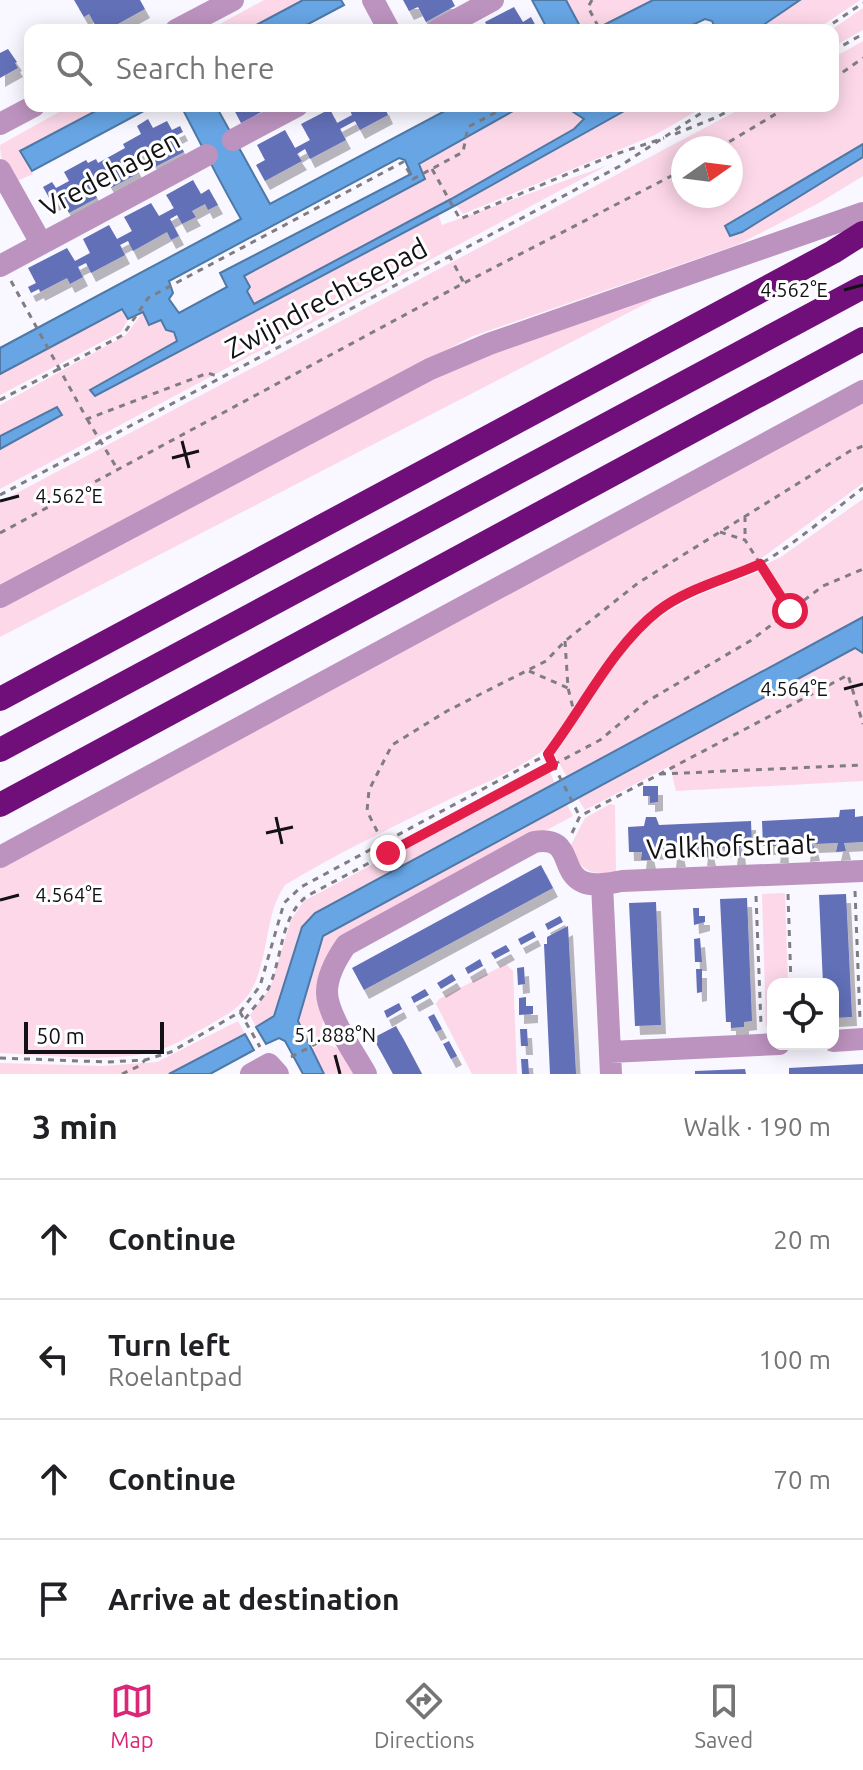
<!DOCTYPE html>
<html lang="en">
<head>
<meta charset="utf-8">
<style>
	body { margin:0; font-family:Ubuntu,sans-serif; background:#f2f2f2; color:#202124 }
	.controls { position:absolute; right:24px; bottom:24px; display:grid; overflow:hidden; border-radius:16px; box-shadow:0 4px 20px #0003 }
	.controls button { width:72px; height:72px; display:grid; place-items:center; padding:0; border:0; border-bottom:2px solid #e0e0e0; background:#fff; color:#202124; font:40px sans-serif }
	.compass { position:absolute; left:671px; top:136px; width:72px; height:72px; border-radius:50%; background:#fff; box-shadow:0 4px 20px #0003; rotate:76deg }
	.scale { position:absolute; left:24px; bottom:20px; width:140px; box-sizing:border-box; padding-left:8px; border:4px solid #121115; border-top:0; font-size:22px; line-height:28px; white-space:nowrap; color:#121115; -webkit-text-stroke:6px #fff; paint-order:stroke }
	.stop { position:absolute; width:24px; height:24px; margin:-18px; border:6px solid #e11d48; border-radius:50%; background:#fff }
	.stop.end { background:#e11d48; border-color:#fff; box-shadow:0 2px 8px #0008 }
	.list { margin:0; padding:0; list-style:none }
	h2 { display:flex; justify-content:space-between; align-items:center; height:104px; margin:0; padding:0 32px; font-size:34px }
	h2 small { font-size:26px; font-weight:400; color:#757577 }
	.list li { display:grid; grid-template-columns:52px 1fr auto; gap:24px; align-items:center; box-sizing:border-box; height:120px; padding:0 32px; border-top:2px solid #e0e0e0 }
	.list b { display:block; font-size:30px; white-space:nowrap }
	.list p { margin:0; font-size:26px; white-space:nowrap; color:#757577 }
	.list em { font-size:26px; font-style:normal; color:#757577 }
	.icon { flex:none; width:44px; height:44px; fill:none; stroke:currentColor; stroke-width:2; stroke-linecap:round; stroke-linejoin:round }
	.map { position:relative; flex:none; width:863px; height:1074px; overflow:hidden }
	.search { position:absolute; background:#fff; box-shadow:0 4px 20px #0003; left:24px; right:24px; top:24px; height:88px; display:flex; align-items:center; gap:20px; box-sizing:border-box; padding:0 28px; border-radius:16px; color:#757577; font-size:30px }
	.sheet { height:584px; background:#fff }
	nav { display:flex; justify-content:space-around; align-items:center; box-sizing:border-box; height:112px; border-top:2px solid #e0e0e0; background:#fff; font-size:22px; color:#757577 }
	nav a { display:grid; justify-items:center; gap:4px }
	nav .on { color:#db2777 }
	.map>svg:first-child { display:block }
</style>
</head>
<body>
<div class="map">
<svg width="863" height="1074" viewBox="0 0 863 1074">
	<defs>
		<filter id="shadow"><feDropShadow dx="5" dy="9" stdDeviation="0" flood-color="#0004"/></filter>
	</defs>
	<rect width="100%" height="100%" fill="#f9f7ff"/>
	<path fill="#fdd8e9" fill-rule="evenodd" d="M264,0H303L247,30H209Z
		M566,0H653L594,30H582Z
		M800,0H860L816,30H756Z
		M863,8V30L833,47V30H831Z
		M863,41V144L725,225L727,232H742L863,157V176L819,203L737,245L473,336L0,584V502L746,106H833V58ZM683,148H731V196H683Z
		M70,106H105L21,151L33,174L15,182L1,157L0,145Z
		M522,106H564L584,119L574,129L451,199L253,304L247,291L244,276L425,179L418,164Z
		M633,106H705L655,135L463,214L456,205Z
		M608,165L0,489V449L57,407L0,436V405L126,335L143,312C158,318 171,324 178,341L91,389L95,396L438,214L442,225Z
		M643,300H653L0,637V605L457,364Z
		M122,309L128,319L121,332L0,395V374Z
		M863,394V483L758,561L660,604L615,650L557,738C528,767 486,782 450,799C394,826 338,853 285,885C265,914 269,953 254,985C244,1006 228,1014 209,1025C193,1034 177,1044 160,1050C116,1064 47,1055 0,1053V866Z
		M863,499V617L567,777L554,754C580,723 595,682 623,651C663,604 706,592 761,571L762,566L781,557Z
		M855,647L863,653V781L676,791L670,766L585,810L577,797Z
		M549,770L555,783L344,897L302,927L274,1016L256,1027L250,1015L270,988L291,920L304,901Z
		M566,803L573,816L337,943L320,1038L309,1044L299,1025L298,1016L323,936Z
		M610,804L615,805L616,873C587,874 581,872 571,845L585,818Z
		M785,893L788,984H773V1026H766L762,894Z
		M506,964L513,971L517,1074H472L436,1004L439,999Z
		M238,1021L245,1034L169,1074H0V1063L103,1066L157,1062Z
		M322,1043L338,1048L360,1074H324L311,1049Z"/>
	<path fill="#67a5e5" stroke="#4e79a7" stroke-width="2" fill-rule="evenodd" d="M303,0H341L344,5L297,30H247Z
		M532,0H566L582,30H548Z
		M653,0H800L756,30H716L712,21L705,19L682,30L674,26L666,30H653L651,26L643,30H594Z
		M105,106H153L32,171L20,151Z
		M181,106H216L270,204L454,106H522L419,164L425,179L244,276L250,287L247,291L254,304L451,199L574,129L584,119L564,106H586L590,109L596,106H633L456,205L95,396L90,390L177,341L174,332L166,330L161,320L149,325L143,312L128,319L122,309L0,374V348L241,219C219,181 201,144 181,106ZM399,158L405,160L411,174L220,273L227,287L179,313L169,299L173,293L169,281Z
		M863,144V157L742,232L730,236L725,226Z
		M57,407L62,415L0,449V436Z
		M863,617V653L855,648L323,936L298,1021L324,1074H303L285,1041L279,1038L266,1044L256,1027L274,1016L302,927L315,913Z
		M245,1034L254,1050L210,1074H169Z"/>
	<path fill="#626fb8" filter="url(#shadow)" d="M74,0H140L145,9L107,30H98L89,14L84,17Z
		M403,0H452L455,6L426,22L418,7L409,11Z
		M514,7L523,22L531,17L538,30H489L485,22Z
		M8,49L17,62L15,63L18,68L0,78V53Z
		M232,106H273L241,123Z
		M348,106H384L388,115L360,130L355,121L340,129L346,140L310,159L305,149L297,154L302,161L265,181L256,165L265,160L257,145L285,130L295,148L310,140L301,124L330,109L337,123L352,115Z
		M148,119L153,128L167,121L172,130L180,126L183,132L175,136L184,152L155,167L147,152L132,160L139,173L111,188L104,175L89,183L97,198L69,213L61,198L52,203L43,187L52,182L56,188L69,181L64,172L86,160L88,163L96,159L98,163L125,148L123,144L141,134L137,126Z
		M193,180L201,194L209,189L218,205L208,210L205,204L192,211L196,217L182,224L177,215L170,219L179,236L171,240L167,232L133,251L128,241L120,245L125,255L91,273L86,263L78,267L83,277L70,284L67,278L40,292L39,289L31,293L28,287L36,283L28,268L67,248L75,261L90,253L83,239L109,225L117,239L132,231L124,217L151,203L159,216L174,208L166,195Z
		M643,786H658V802L650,803V796H643Z
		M855,809V817L863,816V842L844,843L846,851L836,852L838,843L813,844L815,852L805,853L806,844L783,845L784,854H775L776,846H763L762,821L839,817L840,810Z
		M646,817H656L659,825L751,821L752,847H740L741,856H732L733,848L709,849L711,857H702L703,849L679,850L681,858L671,859L672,850L649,851L651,860H641L642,852H629L628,827L644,826Z
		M541,865L553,888L364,990L352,968Z
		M846,894L852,1017L833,1018V984H823L819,895Z
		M747,898L752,1021L744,1022V1027L731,1028V1022H726L720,899Z
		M656,902L661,1025L635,1026L629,903Z
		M693,908H699V916H705V922L694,925Z
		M560,916L563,922L548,930L545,924Z
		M568,926L576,1074H550L544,944H547V937Z
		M533,931L536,937L521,945L518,939Z
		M700,938L702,962H695L694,939Z
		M506,945L510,951L495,959L491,953Z
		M480,959L483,966L468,974L465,968Z
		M524,967L525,984L518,985L517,968Z
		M696,969H702V992L697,993Z
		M452,974L456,980L441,989L437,983Z
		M425,989L429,995L414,1003L411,997Z
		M526,997V1006H533V1014L519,1015V998Z
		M399,1003L402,1009L387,1018L384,1011Z
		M434,1014L442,1029L436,1032L428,1017Z
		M396,1026L404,1040L422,1074H393L381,1052L373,1038Z
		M520,1029H527L528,1046H521Z
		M449,1041L457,1056L451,1059L443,1044Z
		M521,1059H528L529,1074H522Z
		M863,1064V1074H789V1068Z
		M745,1069L746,1074H695V1071Z"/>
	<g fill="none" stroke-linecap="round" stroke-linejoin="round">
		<path stroke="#7f7d83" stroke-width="3" stroke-dasharray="6 6" stroke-linecap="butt" d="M592,0L588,7L600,30
			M823,30L863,3
			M833,51L863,34
			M833,79L863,58
			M675,134L717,117L737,106
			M719,148L789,106
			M432,169L460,219L613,155L664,138
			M449,255L464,283
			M11,281L87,419L208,373L220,377
			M0,400L123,335L148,298L174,284L403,162L413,179L463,152L468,127L508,106
			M87,419L118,470
			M0,495L620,166L712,106
			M745,516V540
			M720,532L745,540L790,611
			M0,533L464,283L683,170
			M565,641L568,688L575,716
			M529,671L568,688
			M548,754L579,815
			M660,774L863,765
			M572,833L580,816L848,675L863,724
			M388,853L367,811L369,790L392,745L447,711L546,661L565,641L638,583L850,451L863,446
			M855,891L860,1020
			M788,894L791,984
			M756,896L761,1025
			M240,1012L260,1047
			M245,1019C252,1009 262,999 268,989C283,959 279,918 307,896L600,740L646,702L750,641L823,586L863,569
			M291,1057L323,1040
			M0,1058L107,1062L145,1060L171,1052L240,1012L260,986L284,903L301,887L548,754C584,706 611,655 655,614C684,588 727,583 760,564C795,544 830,513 863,488
			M122,1074L139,1066L145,1060"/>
		<path stroke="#bc93bf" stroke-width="22" d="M373,0L389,30
			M176,30L233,0
			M438,30L493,0
			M0,124L34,106
			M233,140L297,106
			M0,170L41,243
			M0,266L207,155
			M0,597L430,369L489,344L863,213
			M0,857L863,391
			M602,884L611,1074
			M833,1041L863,1039
			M610,1052L779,1044
			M251,1074L269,1064L278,1074
			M366,1074C355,1054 327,1015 327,992C327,976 337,958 346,945L534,842C574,835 559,872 583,882C595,887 610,883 622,881L863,871"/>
		<path stroke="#700f79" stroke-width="24" d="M0,699L833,252L863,233
			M0,750L863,287
			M0,805L863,339"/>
	</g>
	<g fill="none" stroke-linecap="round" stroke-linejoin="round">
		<path stroke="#e11d48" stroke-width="10" d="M388,853L553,765L548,754C583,708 613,646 658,611C686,589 727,579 760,564L790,611"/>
	</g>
	<path fill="none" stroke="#121115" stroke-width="3" d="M844,290L863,285M182,441L189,468M172,458L199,451M0,501L19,496M844,689L863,684M276,817L282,844M266,833L293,827M0,900L19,895M335,1055L340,1074"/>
	<g text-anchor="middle" stroke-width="6" stroke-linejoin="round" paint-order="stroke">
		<g font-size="28" fill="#121115" stroke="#fff">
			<text transform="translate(110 173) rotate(-28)" y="10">Vredehagen</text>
			<text transform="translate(326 298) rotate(-28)" y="10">Zwijndrechtsepad</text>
			<text transform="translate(731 846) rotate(-2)" y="10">Valkhofstraat</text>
		</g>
	</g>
	<g font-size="20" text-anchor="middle" fill="#121115" stroke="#fff" stroke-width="6" stroke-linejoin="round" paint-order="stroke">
		<text x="794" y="297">4.562°E</text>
		<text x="69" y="503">4.562°E</text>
		<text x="794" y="696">4.564°E</text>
		<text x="69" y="902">4.564°E</text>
		<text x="335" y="1042">51.888°N</text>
	</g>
</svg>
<div class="controls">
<button><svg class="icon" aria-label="locate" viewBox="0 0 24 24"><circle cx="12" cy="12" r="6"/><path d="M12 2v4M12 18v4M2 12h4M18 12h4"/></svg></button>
</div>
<svg class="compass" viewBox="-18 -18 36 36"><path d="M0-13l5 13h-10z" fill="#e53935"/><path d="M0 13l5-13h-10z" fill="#757577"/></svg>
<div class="scale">50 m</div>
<div class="stop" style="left:790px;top:611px"></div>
<div class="stop end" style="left:388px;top:853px"></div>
<div class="search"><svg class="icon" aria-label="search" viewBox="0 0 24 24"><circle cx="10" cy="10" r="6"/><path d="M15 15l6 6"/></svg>Search here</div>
</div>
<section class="sheet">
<h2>3 min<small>Walk · 190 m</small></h2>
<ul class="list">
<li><svg class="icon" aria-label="ahead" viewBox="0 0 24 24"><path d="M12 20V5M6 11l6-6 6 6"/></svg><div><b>Continue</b></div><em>20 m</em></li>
<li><svg class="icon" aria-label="left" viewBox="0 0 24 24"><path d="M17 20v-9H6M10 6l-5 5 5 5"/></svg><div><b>Turn left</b><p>Roelantpad</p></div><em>100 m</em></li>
<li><svg class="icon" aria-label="ahead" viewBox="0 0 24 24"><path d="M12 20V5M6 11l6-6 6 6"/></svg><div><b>Continue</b></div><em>70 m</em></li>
<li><svg class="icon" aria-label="arrive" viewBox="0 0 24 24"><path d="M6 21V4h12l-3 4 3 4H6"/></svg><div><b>Arrive at destination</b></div></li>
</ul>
</section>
<nav>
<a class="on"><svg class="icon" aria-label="map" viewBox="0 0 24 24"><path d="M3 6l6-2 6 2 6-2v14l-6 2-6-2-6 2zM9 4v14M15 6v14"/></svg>Map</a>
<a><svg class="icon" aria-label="directions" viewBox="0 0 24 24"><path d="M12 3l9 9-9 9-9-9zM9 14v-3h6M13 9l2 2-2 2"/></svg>Directions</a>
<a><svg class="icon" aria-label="saved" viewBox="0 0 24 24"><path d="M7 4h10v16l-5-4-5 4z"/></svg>Saved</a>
</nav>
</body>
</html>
